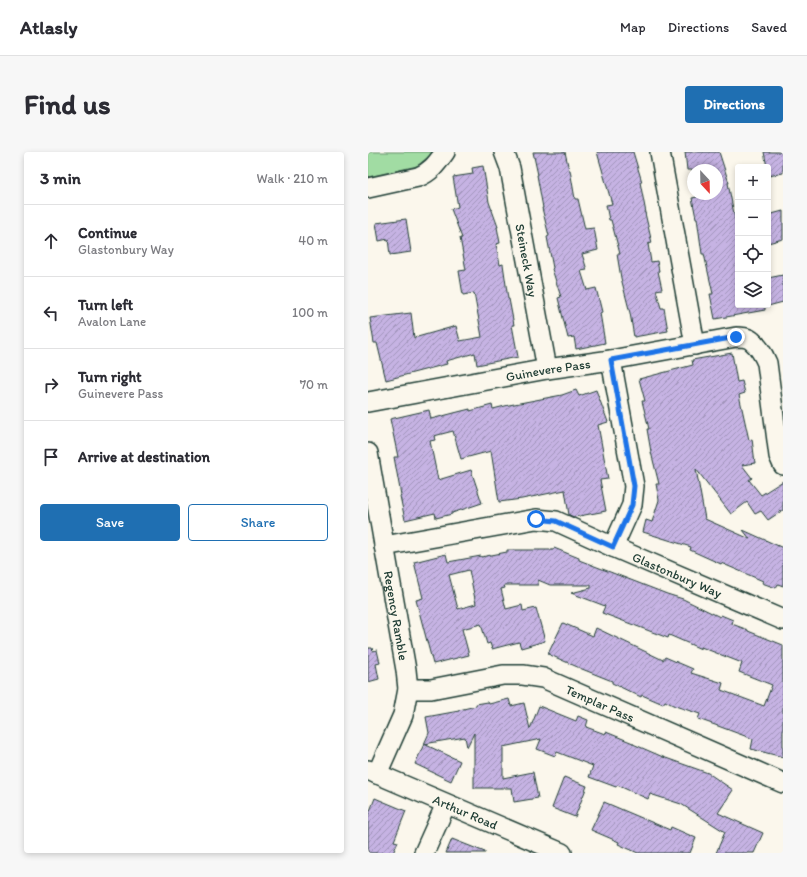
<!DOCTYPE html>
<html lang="en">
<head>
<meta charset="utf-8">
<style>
	body { margin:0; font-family:Itim,sans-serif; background:#f7f7f7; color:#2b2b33 }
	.controls { position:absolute; right:12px; top:12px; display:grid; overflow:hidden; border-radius:4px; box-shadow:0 2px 6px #0003 }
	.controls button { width:36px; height:36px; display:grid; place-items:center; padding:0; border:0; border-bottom:1px solid #e1e1e2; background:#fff; color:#2b2b33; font:20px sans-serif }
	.compass { position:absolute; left:319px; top:12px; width:36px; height:36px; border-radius:50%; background:#fff; box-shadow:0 2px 6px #0003; rotate:158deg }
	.stop { position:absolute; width:12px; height:12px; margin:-9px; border:3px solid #1a73e8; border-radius:50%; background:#fff }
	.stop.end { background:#1a73e8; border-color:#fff; box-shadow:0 1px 4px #0008 }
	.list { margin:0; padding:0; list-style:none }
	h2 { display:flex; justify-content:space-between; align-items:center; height:52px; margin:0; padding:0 16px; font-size:17px }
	h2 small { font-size:13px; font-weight:400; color:#7c7c81 }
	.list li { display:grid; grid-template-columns:26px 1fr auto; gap:12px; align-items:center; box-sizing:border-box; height:72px; padding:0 16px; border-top:1px solid #e1e1e2 }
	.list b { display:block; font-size:15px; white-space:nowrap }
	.list p { margin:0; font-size:13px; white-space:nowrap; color:#7c7c81 }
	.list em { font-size:13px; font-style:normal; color:#7c7c81 }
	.actions { display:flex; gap:8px; padding:12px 16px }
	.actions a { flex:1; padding:9px 0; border:1px solid #1f6fb2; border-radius:4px; text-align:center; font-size:14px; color:#1f6fb2 }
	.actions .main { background:#1f6fb2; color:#fff }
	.icon { flex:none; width:22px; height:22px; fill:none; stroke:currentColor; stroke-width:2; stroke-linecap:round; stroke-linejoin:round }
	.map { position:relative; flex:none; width:415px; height:701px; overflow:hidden; border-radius:4px }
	header { display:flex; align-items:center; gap:24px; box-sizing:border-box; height:56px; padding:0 20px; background:#fff; border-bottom:1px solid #e1e1e2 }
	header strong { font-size:19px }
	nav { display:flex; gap:22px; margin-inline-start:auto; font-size:14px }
	.intro { display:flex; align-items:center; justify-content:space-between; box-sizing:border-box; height:96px; padding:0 24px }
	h1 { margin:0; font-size:28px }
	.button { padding:10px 18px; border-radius:4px; background:#1f6fb2; color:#fff; font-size:14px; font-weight:700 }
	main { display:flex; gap:24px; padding:0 24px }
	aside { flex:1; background:#fff; border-radius:4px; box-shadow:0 2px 6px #0003 }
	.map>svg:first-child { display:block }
</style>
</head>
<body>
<header>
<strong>Atlasly</strong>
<nav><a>Map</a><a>Directions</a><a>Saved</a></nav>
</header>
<div class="intro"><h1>Find us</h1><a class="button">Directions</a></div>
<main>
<aside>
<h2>3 min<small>Walk · 210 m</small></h2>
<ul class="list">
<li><svg class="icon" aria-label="ahead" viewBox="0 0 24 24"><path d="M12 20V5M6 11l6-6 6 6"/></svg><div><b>Continue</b><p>Glastonbury Way</p></div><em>40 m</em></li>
<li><svg class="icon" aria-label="left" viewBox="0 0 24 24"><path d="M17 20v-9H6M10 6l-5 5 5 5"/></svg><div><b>Turn left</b><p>Avalon Lane</p></div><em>100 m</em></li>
<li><svg class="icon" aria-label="right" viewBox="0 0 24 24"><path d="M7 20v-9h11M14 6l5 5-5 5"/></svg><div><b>Turn right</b><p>Guinevere Pass</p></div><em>70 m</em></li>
<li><svg class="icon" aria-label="arrive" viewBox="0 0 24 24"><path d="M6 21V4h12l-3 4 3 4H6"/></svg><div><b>Arrive at destination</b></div></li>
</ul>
<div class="actions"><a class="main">Save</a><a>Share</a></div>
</aside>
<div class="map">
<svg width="415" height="701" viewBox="0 0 415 701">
	<defs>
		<pattern id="building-hatch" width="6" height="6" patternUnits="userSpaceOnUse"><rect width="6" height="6" fill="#c6b3e3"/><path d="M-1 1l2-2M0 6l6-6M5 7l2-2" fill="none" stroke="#a093b9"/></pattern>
	</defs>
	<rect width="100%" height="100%" fill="#fbf7ec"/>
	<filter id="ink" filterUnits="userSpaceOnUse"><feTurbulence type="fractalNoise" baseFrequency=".025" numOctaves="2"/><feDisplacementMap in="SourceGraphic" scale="8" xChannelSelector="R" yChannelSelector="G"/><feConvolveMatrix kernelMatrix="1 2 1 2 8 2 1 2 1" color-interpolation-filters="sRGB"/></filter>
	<g filter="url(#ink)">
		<path fill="#a1dca3" stroke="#608c6c" d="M0,0H66L49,14L0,25Z"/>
		<path fill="url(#building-hatch)" stroke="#1f3d34" fill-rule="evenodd" d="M165,0H197L201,18H202L207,47H210L217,77L226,76L230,98L214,102L219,118L213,119L219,138L228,136L234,160L232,161L237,191L208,197L206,185L200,186L190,146L193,145L184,117L185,116L179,85L181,84L174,56H175L169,23H170Z
			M229,0H265L274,30H272L278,61H277L284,91L280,92L283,110L289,109L291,119H290L294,137L288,138L293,156H296L300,179L266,185L262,161L253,126L249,102H252L243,68H241L238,53L244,52Z
			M317,0H351L361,31H360L368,72H370V153H397V158L347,167L342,142H345L336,102H334L329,66H328L324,46L329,45L328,42H349V18H319Z
			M396,0H415V21L401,24L400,15H399Z
			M115,14L121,50L130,75H129L132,91L128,92L132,113L135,112L140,147H141L146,173H144L150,205L109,213L107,201L78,209L79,212L18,228L9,191H6L2,166L43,161L46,186L88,174L92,189L114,185L106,141L95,143L91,119L98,118L92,86H94L83,57L90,55L85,25L105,22L104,16Z
			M415,59V87L400,91V63Z
			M38,67L43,100L22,103L20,87L11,89L8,71Z
			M415,123V150L400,154V126Z
			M364,201L369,230L374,229L377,241L371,243L381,288L384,287L387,311L374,313L384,326L381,328L393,343L415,329V358L400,368L393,359L387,362L379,350L363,362L328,317L337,367L382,387L375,378L415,396V434L410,432L408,436L394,431L395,429L353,411V412L322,398L323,395L275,380L278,368L284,370L291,348L288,332H291L283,300L279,277H281L274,249H277L271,227L325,213L324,208Z
			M208,238L211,244L228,238L240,270L230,273L240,327L232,328L238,359L206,365L201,363L197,338L154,347L131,350L123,299L93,307L85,279L66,284L67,288L62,289L70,328L103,318L114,351L84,361V362L68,366L67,361L37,368L32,344L33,343L26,305H30L22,267L61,258L63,267L90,260L102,257V259L124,253L125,257L141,253L194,243Z
			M186,396L211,406V408L299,442L315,447L352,465L353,463L365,468L364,472L380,478V479L415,493V605L383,597L385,587L350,574L330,567L332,562L307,554L297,549L295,552L274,543L273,545L244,531V529L214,517L180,502L195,471L225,484L228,476L295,508L297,505L325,517L323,521L355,531L353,538L396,554L404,533L371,520L374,511L333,495V497L301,483L300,486L234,461L237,454L203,441L223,436V433H182L170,428V433H136L137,436L133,437L138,457L154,453L155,459L168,456L177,489L153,496L151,490L124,497L122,491L119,492L113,472L94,477L101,503L65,512L48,448L55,446L46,410L78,402L80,410L113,404V405L139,400V398H185ZM101,418L108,452L90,457L81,423Z
			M0,496H4L5,499L9,498L12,511L8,512L11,527L0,530Z
			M141,547L143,554L156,551L162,577L171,554L208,569L210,564L220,568L218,575L237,582L238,580L265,591V592L295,605L340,621L365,638L350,661L395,681L386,701H348L357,680L313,652L282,642L280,647L249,633L248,635L221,625L225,614L189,600L187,604L169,597L173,587L135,595V626L165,620L170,646L146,650L144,636H106V581L99,595L97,585L56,592L92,609L83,629L47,612L61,581L58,565L91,559V558L108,554V552L120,550L121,552Z
			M196,625L219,634L207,665L184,656Z
			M7,646L38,659L26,689L30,690L25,701H0V664Z
			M236,650L302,678L303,675L328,686L322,701H270L250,692L251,690L223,678Z
			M84,687L117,700V701H78Z"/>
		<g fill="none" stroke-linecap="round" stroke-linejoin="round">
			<defs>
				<g id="minor">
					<path id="s1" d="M136,0L142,16L179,217"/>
					<path d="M292,0L327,193"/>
					<path d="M0,36L50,25C63,20 69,11 77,0"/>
					<path d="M243,208L266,334L264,353L245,395"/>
					<path id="s2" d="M0,250L179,217L243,208L368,185C373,185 380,185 384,189C390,194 396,204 399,211L411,304L415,313"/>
					<path id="s3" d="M0,301L38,518L40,537L35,563L9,622"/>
					<path id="s4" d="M16,394L168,367L188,369L245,395L415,468"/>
					<path id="s5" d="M40,537H63L135,523H155L175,526L415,631"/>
					<path id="s6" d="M0,618L194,701"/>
					<path d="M56,701L78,652"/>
				</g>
			</defs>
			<use href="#minor" stroke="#1f3d34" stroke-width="22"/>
			<use href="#minor" stroke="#fbf7ec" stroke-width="19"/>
		</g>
	</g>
	<g fill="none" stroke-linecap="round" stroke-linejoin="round" filter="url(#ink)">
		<path stroke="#1a73e8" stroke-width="5" d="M168,367L188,369L245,395L264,353L266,334L243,208L368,185"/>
	</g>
	<g text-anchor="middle" stroke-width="3" stroke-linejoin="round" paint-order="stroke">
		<g font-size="13" fill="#1f3d34" stroke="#fbf7ec">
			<text dy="5" stroke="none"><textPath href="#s1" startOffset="111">Steineck Way</textPath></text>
			<text dy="5" stroke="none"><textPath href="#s2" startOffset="183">Guinevere Pass</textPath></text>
			<text dy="5" stroke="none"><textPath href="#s4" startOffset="307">Glastonbury Way</textPath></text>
			<text dy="5" stroke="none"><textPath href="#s3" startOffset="165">Regency Ramble</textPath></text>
			<text dy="5" stroke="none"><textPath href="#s5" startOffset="199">Templar Pass</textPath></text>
			<text dy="5" stroke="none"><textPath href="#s6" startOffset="106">Arthur Road</textPath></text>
		</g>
	</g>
</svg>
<div class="controls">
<button>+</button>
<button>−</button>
<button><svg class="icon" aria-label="locate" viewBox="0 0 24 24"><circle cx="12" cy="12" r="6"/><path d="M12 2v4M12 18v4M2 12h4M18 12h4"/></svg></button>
<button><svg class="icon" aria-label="layers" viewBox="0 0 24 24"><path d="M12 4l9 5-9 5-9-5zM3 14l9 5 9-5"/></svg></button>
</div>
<svg class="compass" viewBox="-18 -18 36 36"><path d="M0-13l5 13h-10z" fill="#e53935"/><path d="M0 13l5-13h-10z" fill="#7c7c81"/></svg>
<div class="stop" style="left:168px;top:367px"></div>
<div class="stop end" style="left:368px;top:185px"></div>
</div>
</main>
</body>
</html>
